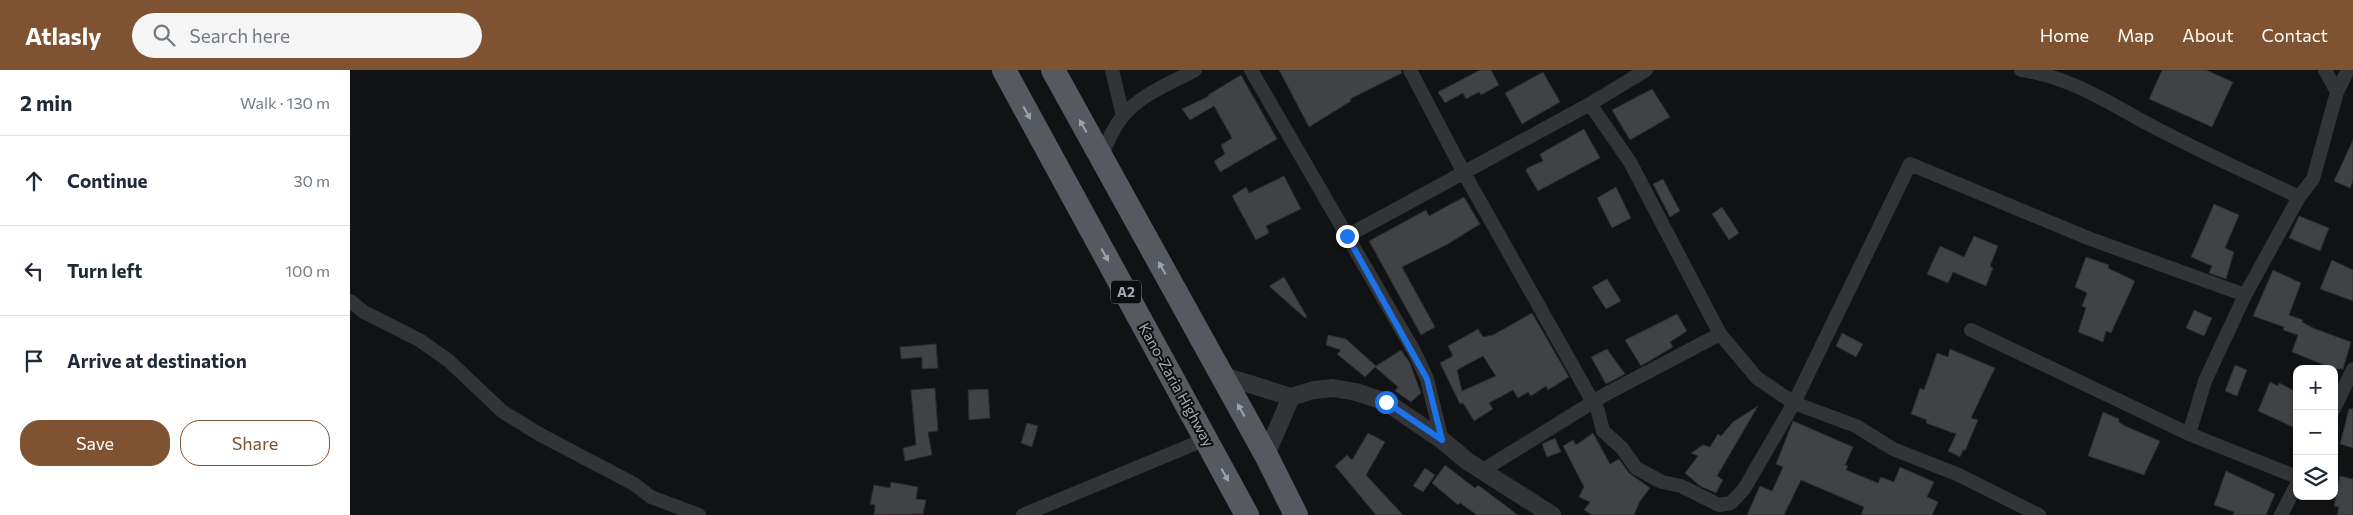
<!DOCTYPE html>
<html lang="en">
<head>
<meta charset="utf-8">
<style>
	body { margin:0; font-family:Commissioner,sans-serif; background:#f6f6f7; color:#1f2937 }
	.controls { position:absolute; right:15px; bottom:15px; display:grid; overflow:hidden; border-radius:10px; box-shadow:0 1px 4px #0004 }
	.controls button { width:45px; height:45px; display:grid; place-items:center; padding:0; border:0; border-bottom:1px solid #e0e1e3; background:#fff; color:#1f2937; font:25px sans-serif }
	.stop { position:absolute; width:15px; height:15px; margin:-11px; border:4px solid #1a73e8; border-radius:50%; background:#fff }
	.stop.end { background:#1a73e8; border-color:#fff; box-shadow:0 1px 5px #0008 }
	.list { margin:0; padding:0; list-style:none }
	h2 { display:flex; justify-content:space-between; align-items:center; height:65px; margin:0; padding:0 20px; font-size:21px }
	h2 small { font-size:16px; font-weight:400; color:#747a83 }
	.list li { display:grid; grid-template-columns:32px 1fr auto; gap:15px; align-items:center; box-sizing:border-box; height:90px; padding:0 20px; border-top:1px solid #e0e1e3 }
	.list b { display:block; font-size:19px; white-space:nowrap }
	.list em { font-size:16px; font-style:normal; color:#747a83 }
	.actions { display:flex; gap:10px; padding:15px 20px }
	.actions a { flex:1; padding:11px 0; border:1px solid #7f5331; border-radius:20px; text-align:center; font-size:18px; color:#7f5331 }
	.actions .main { background:#7f5331; color:#fff }
	.icon { flex:none; width:28px; height:28px; fill:none; stroke:currentColor; stroke-width:2; stroke-linecap:round; stroke-linejoin:round }
	.map { position:relative; flex:none; width:2003px; height:445px; overflow:hidden }
	header { display:flex; align-items:center; gap:30px; box-sizing:border-box; height:70px; padding:0 25px; background:#7f5331; color:#fff }
	header strong { font-size:24px }
	nav { display:flex; gap:28px; margin-inline-start:auto; font-size:18px }
	.search { width:350px; height:45px; background:#f6f6f7; display:flex; align-items:center; gap:12px; box-sizing:border-box; padding:0 18px; border-radius:28px; color:#747a83; font-size:19px }
	main { display:flex }
	aside { flex:1; background:#fff }
	.map>svg:first-child { display:block }
</style>
</head>
<body>
<header>
<strong>Atlasly</strong>
<div class="search"><svg class="icon" aria-label="search" viewBox="0 0 24 24"><circle cx="10" cy="10" r="6"/><path d="M15 15l6 6"/></svg>Search here</div>
<nav><a>Home</a><a>Map</a><a>About</a><a>Contact</a></nav>
</header>
<main>
<aside>
<h2>2 min<small>Walk · 130 m</small></h2>
<ul class="list">
<li><svg class="icon" aria-label="ahead" viewBox="0 0 24 24"><path d="M12 20V5M6 11l6-6 6 6"/></svg><div><b>Continue</b></div><em>30 m</em></li>
<li><svg class="icon" aria-label="left" viewBox="0 0 24 24"><path d="M17 20v-9H6M10 6l-5 5 5 5"/></svg><div><b>Turn left</b></div><em>100 m</em></li>
<li><svg class="icon" aria-label="arrive" viewBox="0 0 24 24"><path d="M6 21V4h12l-3 4 3 4H6"/></svg><div><b>Arrive at destination</b></div></li>
</ul>
<div class="actions"><a class="main">Save</a><a>Share</a></div>
</aside>
<div class="map">
<svg width="2003" height="445" viewBox="0 0 2003 445">
	<rect width="100%" height="100%" fill="#111213"/>
	<path fill="#404246" stroke="#2b2c2f" fill-rule="evenodd" d="M929,0H1051L1052,3L1000,29L1001,31L959,57Z
		M1130,0H1141L1149,15L1131,25L1129,22L1116,29L1113,23L1095,33L1088,22Z
		M1812,0H1856L1883,12L1862,57L1799,29Z
		M1193,2L1210,32L1172,54L1155,23Z
		M891,5L927,69L870,102L864,91L875,84L871,75L882,68L864,36L840,50L832,39L859,26L858,25Z
		M1302,19L1320,47L1280,70L1262,40Z
		M1234,59L1250,88L1188,121L1176,101L1177,98L1193,91L1190,84Z
		M2003,70V111L2000,118L1984,111Z
		M934,106L951,139L916,156L919,163L906,170L882,126L896,117L899,123Z
		M1313,109L1330,141L1320,147L1303,114Z
		M1266,117L1281,148L1262,158L1247,128Z
		M1114,127L1130,154L1098,174L1052,197L1085,257L1071,265L1019,171L1076,140L1079,146Z
		M1864,134L1889,145L1875,178L1884,182L1876,209L1859,203L1862,196L1841,187Z
		M1372,137L1389,163L1379,170L1362,144Z
		M1949,146L1979,158L1970,181L1939,168Z
		M1624,166L1648,176L1640,196L1643,198L1636,216L1603,202L1598,213L1577,204L1590,176L1614,187Z
		M1736,187L1759,195L1758,198L1785,211L1761,263L1756,261L1753,272L1728,262L1736,238L1732,236L1737,223L1725,217Z
		M1982,190L2003,200V231L1970,219Z
		M1923,200L1951,213L1939,245L1953,250L1952,252L1963,258L2001,272L1993,299H1984L1942,282L1948,265L1933,260L1934,257L1903,246Z
		M934,207L957,247L955,248L919,216Z
		M1257,209L1271,231L1256,239L1242,217Z
		M1844,240L1862,248L1854,266L1836,258Z
		M1182,243L1219,307L1198,320L1196,316L1181,326L1178,322L1168,328L1163,320L1139,333L1143,339L1124,351L1113,333L1110,334L1090,293L1103,286L1098,276L1128,259L1133,267L1143,265ZM1133,286L1146,306L1112,321L1107,300Z
		M1327,244L1337,261L1320,272L1323,277L1291,296L1275,270Z
		M1492,263L1513,274L1506,287L1486,276Z
		M978,265L996,269L1026,296L1051,280L1060,293L1071,323L1061,332L1045,321L1048,317L1025,297L1015,307L987,284L991,280L976,275Z
		M586,274L588,298L572,299V287L551,289L550,277Z
		M1257,279L1275,304L1256,314L1241,287Z
		M1600,279L1645,298L1621,348L1628,350L1615,381L1613,380L1610,387L1598,381L1606,364L1576,353L1577,350L1561,344L1570,318L1574,320L1587,283L1598,287Z
		M1885,295L1897,300L1887,326L1875,321Z
		M1920,312L1928,316L1929,313L1947,322V359L1908,341Z
		M585,318L588,361L578,362L582,385L555,391L553,378L566,375L561,320Z
		M638,319L640,348L619,350L618,320Z
		M1408,336L1367,406L1373,410L1366,423L1350,416L1335,403L1348,386L1341,383L1353,375L1360,377L1368,364L1371,366L1383,352Z
		M1999,339H2003V378L1990,374Z
		M1753,342L1769,349V352L1775,356L1810,371L1794,405L1738,386Z
		M1443,351L1503,377L1495,395L1498,396L1496,400L1528,413L1531,407L1544,412L1550,397L1584,412L1577,427L1588,432L1582,445H1511L1514,437L1451,410L1434,445H1397L1410,416L1422,421L1433,397L1426,394Z
		M677,353L688,356L682,377L671,373Z
		M1018,363L1035,372L1016,405L1053,445H1026L985,396L997,385L1002,390Z
		M1243,363L1260,394L1269,389L1279,403L1300,418L1290,431L1284,445H1242L1234,440L1240,432L1229,427L1234,417L1213,376L1223,370L1226,375Z
		M1205,368L1211,382L1197,387L1192,374Z
		M1095,395L1125,418L1128,415L1168,445H1127L1110,433L1108,435L1082,413Z
		M1075,398L1085,405L1073,422L1063,416Z
		M1876,401L1925,424L1916,445H1883L1884,442L1864,435Z
		M1990,406L2003,409V445H1987L1989,437L1984,436Z
		M541,412L568,417L566,429L576,430L573,444L524,445L525,435L520,434L524,415L540,418Z"/>
	<g fill="none" stroke-linecap="round" stroke-linejoin="round">
		<path stroke="#323438" stroke-width="14" d="M762,0L773,46
			M901,0L1065,283L1077,309L1092,370
			M1060,0L1114,103L1248,341L1253,361L1272,378L1286,398L1312,412L1331,416L1369,435L1381,433L1394,419L1444,333L1560,94L1738,168L1895,225
			M1671,0C1714,6 1750,27 1787,48C1839,77 1895,101 1949,127
			M1975,0L1987,22
			M1240,34L1280,92L1370,264L1407,308L1444,333L1506,356L1543,379L1609,405L1689,445
			M751,87C757,73 763,58 773,46C791,24 821,13 845,0
			M997,166L1240,34L1296,0
			M0,231L14,242L71,271L99,291L153,342L189,364L284,414L301,427L349,445
			M1621,260L1839,364L1947,407
			M1984,339L2003,299
			M1839,364L1855,311L1895,225L1949,127L1963,109L1987,22L1998,0
			M1133,400L1256,324L1370,264
			M673,445L856,369
			M1931,445L1947,414"/>
		<path stroke="#323438" stroke-width="18" d="M871,305L941,327L964,320L983,318L1006,322L1036,332L1092,370L1117,391L1202,445
			M916,385L941,327"/>
		<path stroke="#565a60" stroke-width="24" d="M654,0L897,445
			M703,0L916,385L946,445"/>
	</g>
	<defs><path id="oneway-solid" d="M-6-.8H1V-3.2L6.5 0L1 3.2V.8H-6Z" transform="scale(1.25)"/></defs>
	<g fill="#9ba3ac">
		<use href="#oneway-solid" transform="translate(677 43) rotate(61)"/>
		<use href="#oneway-solid" transform="translate(733 56) rotate(-119)"/>
		<use href="#oneway-solid" transform="translate(755 185) rotate(61)"/>
		<use href="#oneway-solid" transform="translate(812 198) rotate(-119)"/>
		<use href="#oneway-solid" transform="translate(891 340) rotate(-119)"/>
		<use href="#oneway-solid" transform="translate(875 405) rotate(61)"/>
	</g>
	<g fill="none" stroke-linecap="round" stroke-linejoin="round">
		<path stroke="#1a73e8" stroke-width="6" d="M997,166L1077,309L1092,370L1036,332"/>
	</g>
	<g text-anchor="middle" stroke-width="4" stroke-linejoin="round" paint-order="stroke">
		<rect fill="#0c0d0e" stroke="#767c82" stroke-width="1" x="761" y="210.5" width="30" height="23" rx="4"/>
		<g font-size="14" font-weight="bold" fill="#a3abb4">
			<text x="776" y="227">A2</text>
		</g>
		<g font-size="15" fill="#a3abb4" stroke="#0c0d0e">
			<text transform="translate(826 315) rotate(61)" y="5">Kano-Zaria Highway</text>
		</g>
	</g>
</svg>
<div class="controls">
<button>+</button>
<button>−</button>
<button><svg class="icon" aria-label="layers" viewBox="0 0 24 24"><path d="M12 4l9 5-9 5-9-5zM3 14l9 5 9-5"/></svg></button>
</div>
<div class="stop" style="left:1036px;top:332px"></div>
<div class="stop end" style="left:997px;top:166px"></div>
</div>
</main>
</body>
</html>
